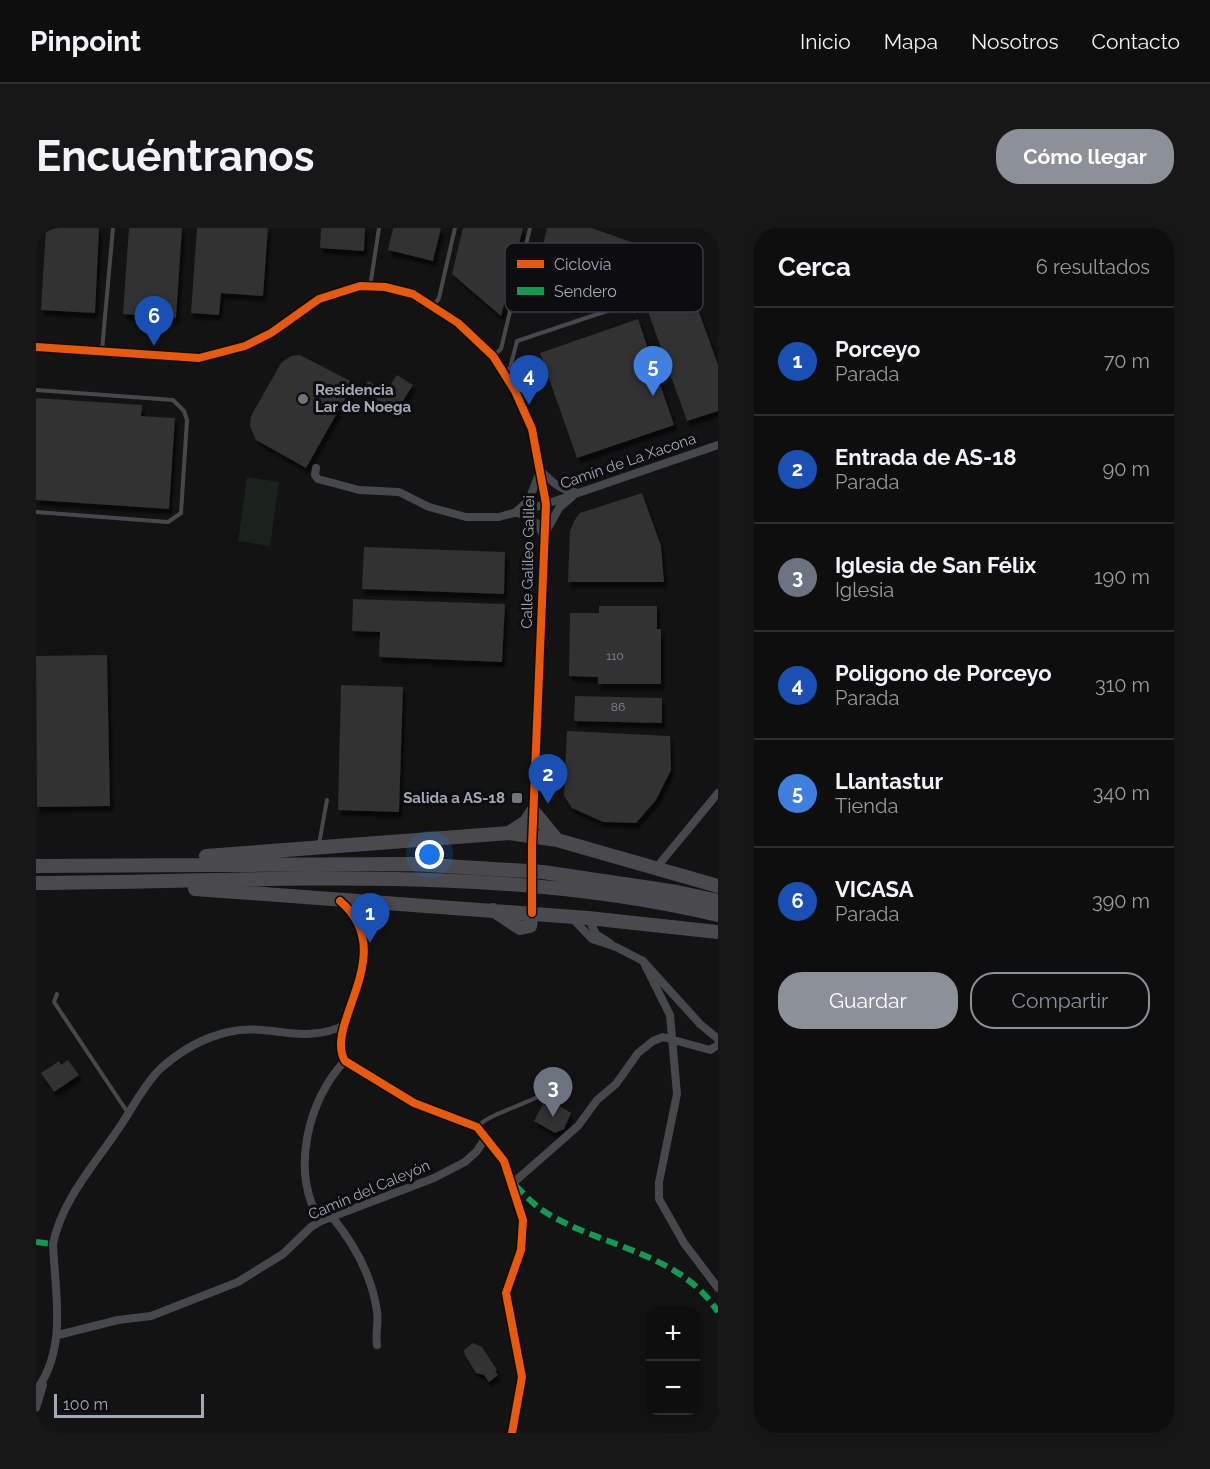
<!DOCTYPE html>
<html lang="es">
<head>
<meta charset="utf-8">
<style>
	body { margin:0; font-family:Raleway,sans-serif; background:#171717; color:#f1f3f6 }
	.controls { position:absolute; right:18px; bottom:18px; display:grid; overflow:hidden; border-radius:12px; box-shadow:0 3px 15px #0003 }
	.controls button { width:54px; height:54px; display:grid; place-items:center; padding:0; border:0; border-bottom:2px solid #2e2e2e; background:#0e0e0e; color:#f1f3f6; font:30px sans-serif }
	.scale { position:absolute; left:18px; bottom:15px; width:150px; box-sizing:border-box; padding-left:6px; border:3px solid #a3a7b6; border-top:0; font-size:16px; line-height:21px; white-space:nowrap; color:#a3a7b6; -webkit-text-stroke:4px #0d0d0f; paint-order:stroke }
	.you { position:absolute; left:394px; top:627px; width:21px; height:21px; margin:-15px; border:4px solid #fff; border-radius:50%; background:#1a73e8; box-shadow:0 0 0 9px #1a73e833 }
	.badge { display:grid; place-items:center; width:39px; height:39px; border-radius:50%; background:#8c9099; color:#fff; font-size:20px; font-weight:700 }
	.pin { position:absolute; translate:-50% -50px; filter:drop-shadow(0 2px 3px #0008) }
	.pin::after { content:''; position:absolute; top:32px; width:21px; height:18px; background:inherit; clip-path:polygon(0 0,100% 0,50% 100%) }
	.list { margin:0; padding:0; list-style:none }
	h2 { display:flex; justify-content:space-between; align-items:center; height:78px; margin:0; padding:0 24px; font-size:26px }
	h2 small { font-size:20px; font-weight:400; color:#9b9c9e }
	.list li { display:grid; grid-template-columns:39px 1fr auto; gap:18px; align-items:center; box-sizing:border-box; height:108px; padding:0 24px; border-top:2px solid #2e2e2e }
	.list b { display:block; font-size:22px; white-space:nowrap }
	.list p { margin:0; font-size:20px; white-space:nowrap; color:#9b9c9e }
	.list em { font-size:20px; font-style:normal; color:#9b9c9e }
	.actions { display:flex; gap:12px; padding:18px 24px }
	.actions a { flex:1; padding:14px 0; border:2px solid #8c9099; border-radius:24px; text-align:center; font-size:21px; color:#8c9099 }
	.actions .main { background:#8c9099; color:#fff }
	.map { position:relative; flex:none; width:682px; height:1205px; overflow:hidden; border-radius:24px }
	header { display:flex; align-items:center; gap:36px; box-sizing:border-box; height:84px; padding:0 30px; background:#0e0e0e; border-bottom:2px solid #2e2e2e }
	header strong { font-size:28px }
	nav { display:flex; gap:33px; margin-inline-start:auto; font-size:21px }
	.intro { display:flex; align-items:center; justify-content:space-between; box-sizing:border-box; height:144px; padding:0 36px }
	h1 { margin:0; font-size:42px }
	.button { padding:15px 27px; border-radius:24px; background:#8c9099; color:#fff; font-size:21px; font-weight:700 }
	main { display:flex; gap:36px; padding:0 36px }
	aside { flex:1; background:#0e0e0e; border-radius:24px; box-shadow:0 3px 15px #0003 }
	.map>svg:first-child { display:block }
</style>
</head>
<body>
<header>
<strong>Pinpoint</strong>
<nav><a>Inicio</a><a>Mapa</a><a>Nosotros</a><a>Contacto</a></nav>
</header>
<div class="intro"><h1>Encuéntranos</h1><a class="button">Cómo llegar</a></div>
<main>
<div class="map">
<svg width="682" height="1205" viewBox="0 0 682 1205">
	<defs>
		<filter id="shadow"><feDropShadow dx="3" dy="5.5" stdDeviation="1.5" flood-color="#0009"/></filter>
	</defs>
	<rect width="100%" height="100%" fill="#131313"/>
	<path fill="#1b221d" d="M211,249L243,254L234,318L202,313Z"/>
	<path fill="#313133" filter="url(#shadow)" d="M10,0H63L59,85L5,82Z
		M93,0H146L140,90L87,86Z
		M161,0H232L227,68L185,65L183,87L155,85Z
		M285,0H329L328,23L284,20Z
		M357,0H405L397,33L352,22Z
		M427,0H487L465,88L416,46Z
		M511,0H556L606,18L595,62L578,58L577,65L560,61L557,73L542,69L539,81L494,70Z
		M654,59L682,137V183L651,193L609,75Z
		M602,91L638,197L541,230L504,125Z
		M264,127L318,155L270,240L220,212L214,198L215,188L245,135L255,128Z
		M361,147L377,157L360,184L326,163L332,153L350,164Z
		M0,170L106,177L105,188L139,190L133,281L0,272Z
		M606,265L625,318L628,354H532L534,303L538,293L544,285Z
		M328,319L469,324L468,366L326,361Z
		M317,371L469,376L466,434L343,429L344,404L316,403Z
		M563,378H621V401H625V456H562V449L533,448L534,385H563Z
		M71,427L74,578L1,579L0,428Z
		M305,457L367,459L363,584L302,582Z
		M539,468L626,470V495L538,493Z
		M531,503L634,508L635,542L620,572L600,595L567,594L536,580L528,568Z
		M32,832L43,847L18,864L5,845L23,833L25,837Z
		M514,872L535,885L528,901L519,905L498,893L507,876L510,878Z
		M437,1115L446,1119L461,1142L459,1143L462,1147L453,1154L448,1147L440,1145L429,1127L428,1122Z"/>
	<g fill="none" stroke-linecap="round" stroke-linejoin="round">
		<path stroke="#47484c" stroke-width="4" d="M334,59L343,0
			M398,77L403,70L419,0
			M66,122L77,0
			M457,128L465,121L494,0
			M469,144L474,140L481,113L589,77
			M0,162L137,172L148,183L151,192L145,285L132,294L0,284
			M283,616L291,572
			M21,766L18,774L92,885
			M442,898C455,885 492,876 511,864"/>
		<path stroke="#47484c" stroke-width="8" d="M0,119L163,130L209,118L235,105L283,71L324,58L349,59L377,66L422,95L457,128L479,163L496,201L510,276L496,617V685
			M280,240L279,247L282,251L323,262L363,264L393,279L430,289H463L510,276L682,217
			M505,243C515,253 524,262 539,264
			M481,283L493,272L503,246
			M481,284L502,296L508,309
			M512,300L523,280L537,268
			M624,641L625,634L682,565
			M304,673C365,725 287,796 309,833L378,875L441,899L468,933L487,992L485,1022L470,1065L486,1149L476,1205
			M535,689L556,711L580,719L607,733L664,796L682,811
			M552,690L560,706L574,715
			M325,706L333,681L339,675
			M607,733L634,787L641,866L623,954V971L648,1015L682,1060
			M477,955L542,898L561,872L580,856L602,825L617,813L627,809L674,822L682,817
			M297,990C318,1016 336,1049 341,1083C343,1094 339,1106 341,1117
			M285,993C253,948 272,870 309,833
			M22,1107L82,1092L115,1088L202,1054L247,1026L275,999L285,993L398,950L429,934L441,923L450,909
			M0,1163C32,1120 19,1066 17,1016C26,971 60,935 85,897C97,879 108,857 124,841C143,824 166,810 192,804C233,794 266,818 309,797
			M0,1180L7,1157"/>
		<path stroke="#4a4a4e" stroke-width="14" d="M473,605L490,594L497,583L521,612
			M170,628L473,605L521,612L682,658
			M0,638L377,636L507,644L641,664L682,673
			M0,655C227,654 459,634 682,687
			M159,661L552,690L682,704
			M457,682L484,700L494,698L496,685"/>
		<path stroke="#139951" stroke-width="6" stroke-dasharray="12 6" stroke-linecap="butt" d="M479,957C488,966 496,975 506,982C562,1019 643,1023 682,1084
			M0,1014L17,1016"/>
		<defs>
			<path id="cycleway" d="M0,119L163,130L209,118L235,105L283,71L324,58L349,59L377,66L422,95L457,128L479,163L496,201L510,276L496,617V685
				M304,673C365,725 287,796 309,833L378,875L441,899L468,933L487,992L485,1022L470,1065L486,1149L476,1205"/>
		</defs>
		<use href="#cycleway" stroke="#0d0d0f" stroke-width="11"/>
		<use href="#cycleway" stroke="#e8590c" stroke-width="8"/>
	</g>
	<g fill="#71737d" stroke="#0d0d0f" stroke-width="2">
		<circle cx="267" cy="171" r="6"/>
		<rect x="475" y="564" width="12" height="12" rx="3"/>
	</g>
	<g text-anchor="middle" stroke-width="6" stroke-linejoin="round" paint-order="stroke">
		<g font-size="12" fill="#868a95">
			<text x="579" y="432">110</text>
			<text x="582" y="483">86</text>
		</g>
		<g font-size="15" font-weight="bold" fill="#a3a7b6" stroke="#0d0d0f" text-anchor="start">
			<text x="279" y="167">Residencia<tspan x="279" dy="17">Lar de Noega</tspan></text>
			<text x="469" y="575" text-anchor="end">Salida a AS-18</text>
		</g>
		<g font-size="15" fill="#a3a7b6" stroke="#0d0d0f">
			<text transform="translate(592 233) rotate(-19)" y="5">Camín de La Xacona</text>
			<text transform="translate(492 334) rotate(-89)" y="5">Calle Galileo Galilei</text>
			<text transform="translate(333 962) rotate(-23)" y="5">Camín del Caleyón</text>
		</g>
	</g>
	<rect x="469" y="15" width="198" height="69" rx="9" fill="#0d0d0f" stroke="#3a3b41" stroke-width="1.5"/>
	<rect x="481" y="32" width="27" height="8" fill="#e8590c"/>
	<rect x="481" y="59" width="27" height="8" fill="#139951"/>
	<g font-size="16" fill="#a3a7b6">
		<text x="518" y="42">Ciclovía</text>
		<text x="518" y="69">Sendero</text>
	</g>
</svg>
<div class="controls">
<button>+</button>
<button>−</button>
</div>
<div class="scale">100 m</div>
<div class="you"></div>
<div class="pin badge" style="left:334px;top:715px;background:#1a4fb4">1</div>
<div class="pin badge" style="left:512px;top:576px;background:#1a4fb4">2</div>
<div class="pin badge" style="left:517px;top:889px;background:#6b7280">3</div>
<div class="pin badge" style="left:493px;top:177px;background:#1a4fb4">4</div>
<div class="pin badge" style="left:617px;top:168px;background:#3f7fe0">5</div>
<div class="pin badge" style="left:118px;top:118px;background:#1a4fb4">6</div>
</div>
<aside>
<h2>Cerca<small>6 resultados</small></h2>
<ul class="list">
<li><span class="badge" style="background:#1a4fb4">1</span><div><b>Porceyo</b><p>Parada</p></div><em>70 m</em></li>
<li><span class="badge" style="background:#1a4fb4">2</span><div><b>Entrada de AS-18</b><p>Parada</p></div><em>90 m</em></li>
<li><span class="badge" style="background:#6b7280">3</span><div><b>Iglesia de San Félix</b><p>Iglesia</p></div><em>190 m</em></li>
<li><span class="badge" style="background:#1a4fb4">4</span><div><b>Poligono de Porceyo</b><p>Parada</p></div><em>310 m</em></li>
<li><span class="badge" style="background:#3f7fe0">5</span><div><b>Llantastur</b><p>Tienda</p></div><em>340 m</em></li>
<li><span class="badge" style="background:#1a4fb4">6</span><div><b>VICASA</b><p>Parada</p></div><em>390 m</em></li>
</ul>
<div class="actions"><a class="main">Guardar</a><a>Compartir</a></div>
</aside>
</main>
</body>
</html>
